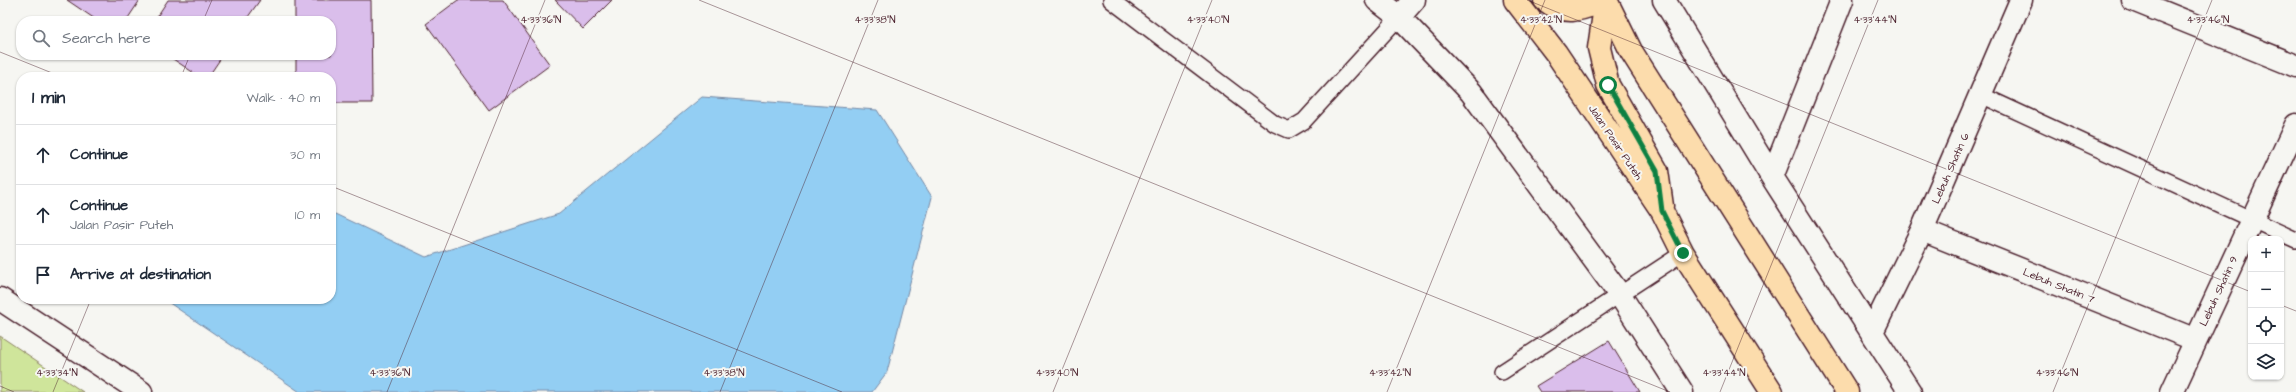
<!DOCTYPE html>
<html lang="en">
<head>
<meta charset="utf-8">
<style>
	body { margin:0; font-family:"Architects Daughter",sans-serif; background:#f6f6f7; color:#1f2937 }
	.controls { position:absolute; right:12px; bottom:12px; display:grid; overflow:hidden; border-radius:8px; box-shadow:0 1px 3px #0004 }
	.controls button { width:36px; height:36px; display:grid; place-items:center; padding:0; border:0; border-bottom:1px solid #e0e1e3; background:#fff; color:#1f2937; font:20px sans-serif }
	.stop { position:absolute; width:12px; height:12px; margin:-9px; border:3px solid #0b8043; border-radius:50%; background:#fff }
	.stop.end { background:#0b8043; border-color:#fff; box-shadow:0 1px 4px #0008 }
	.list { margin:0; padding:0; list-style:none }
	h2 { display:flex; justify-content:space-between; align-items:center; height:52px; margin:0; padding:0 16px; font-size:17px }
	h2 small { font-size:13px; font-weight:400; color:#747a83 }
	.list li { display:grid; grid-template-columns:26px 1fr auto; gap:12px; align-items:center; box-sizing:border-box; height:60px; padding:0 16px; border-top:1px solid #e0e1e3 }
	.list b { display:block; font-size:15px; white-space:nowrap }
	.list p { margin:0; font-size:13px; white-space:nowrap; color:#747a83 }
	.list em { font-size:13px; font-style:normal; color:#747a83 }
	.icon { flex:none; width:22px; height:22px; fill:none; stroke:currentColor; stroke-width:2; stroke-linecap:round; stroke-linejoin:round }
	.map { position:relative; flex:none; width:2296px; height:392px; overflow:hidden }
	.search { position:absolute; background:#fff; box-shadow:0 1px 3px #0004; left:16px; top:16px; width:320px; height:44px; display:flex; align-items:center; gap:10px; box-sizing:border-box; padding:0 14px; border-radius:16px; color:#747a83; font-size:15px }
	.panel { position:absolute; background:#fff; box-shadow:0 1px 3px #0004; left:16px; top:72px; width:320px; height:232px; border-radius:16px }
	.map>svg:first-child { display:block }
</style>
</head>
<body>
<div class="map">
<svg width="2296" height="392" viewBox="0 0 2296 392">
	<rect width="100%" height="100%" fill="#f6f6f2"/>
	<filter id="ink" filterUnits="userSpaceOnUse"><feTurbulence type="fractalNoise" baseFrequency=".025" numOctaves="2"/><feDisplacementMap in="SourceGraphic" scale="8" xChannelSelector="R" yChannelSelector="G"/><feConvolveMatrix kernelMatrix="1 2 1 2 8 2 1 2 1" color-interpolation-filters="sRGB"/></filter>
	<g filter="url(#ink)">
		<path fill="#cfe59b" stroke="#8c8263" d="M0,336L83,392H0Z"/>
		<path fill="#93cef3" stroke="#7688a3" d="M702,97L877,110L932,197L887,372L872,392H300L165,300L331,299V215L335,214L426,257L559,214Z"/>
		<path fill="#dabeeb" stroke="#4a1f2b" d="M67,0H140L126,21H98Z
			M168,0H260L245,21H154Z
			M295,0H371L372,103H331V77H296V55H331V21H295Z
			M458,0H503L550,65L489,110L426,24Z
			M555,0H612L583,29Z
			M167,55H223L208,77H200Z
			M1609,341L1640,392H1540L1536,386Z"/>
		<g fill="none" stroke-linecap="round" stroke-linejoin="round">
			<defs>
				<path id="service" d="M1111,0L1275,124L1289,130L1304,121L1399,17
					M1981,95L2296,240
					M1502,372L1683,253"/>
				<path id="minor" d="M1377,0L1399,17L1471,92L1620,295L1682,392
					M1664,0L1772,177L1910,392
					M2133,0L2296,66
					M1399,17L1414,0
					M1772,177L1842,0
					M1922,230L2196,340
					M0,299L141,392
					M1872,332L1922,230L2021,0
					M2172,392L2296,125"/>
				<path id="primary" d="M1515,0L1556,53L1662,211L1683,253L1772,392
					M1545,0C1566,17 1582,9 1606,0
					M1606,0L1631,51L1847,392
					M1606,0L1599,48L1608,85L1657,171L1662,206"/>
			</defs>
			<use href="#service" stroke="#4a1f2b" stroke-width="18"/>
			<use href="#minor" stroke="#4a1f2b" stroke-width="25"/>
			<use href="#primary" stroke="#4a1f2b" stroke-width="25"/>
			<use href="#service" stroke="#f6f6f2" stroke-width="15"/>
			<use href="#minor" stroke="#f6f6f2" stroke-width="22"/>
			<use href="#primary" stroke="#fcdcac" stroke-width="22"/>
		</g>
	</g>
	<g fill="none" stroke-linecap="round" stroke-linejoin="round" filter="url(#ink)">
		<path stroke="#0b8043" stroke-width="5" d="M1608,85L1657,171L1662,211L1683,253"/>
	</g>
	<path fill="none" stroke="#4a1f2b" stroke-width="1" stroke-opacity="0.45" d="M699,0L1670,392M1527,0L2251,292M203,21L212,0M0,52L62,77M181,77L190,55M331,186L842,392M2281,305L2296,311M0,386L14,392M53,392L91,299M387,392L545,0M720,392L878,0M1053,392L1212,0M1387,392L1545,0M1720,392L1878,0M2053,392L2212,0"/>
	<g text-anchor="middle" stroke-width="4" stroke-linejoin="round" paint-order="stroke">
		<g font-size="11" fill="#4a1f2b" stroke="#f6f6f2">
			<text transform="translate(1616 142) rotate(56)" y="4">Jalan Pasir Puteh</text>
			<text transform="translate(1950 168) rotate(-66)" y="4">Lebuh Shatin 6</text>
			<text transform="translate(2059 285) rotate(22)" y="4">Lebuh Shatin 7</text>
			<text transform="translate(2218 291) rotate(-65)" y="4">Lebuh Shatin 9</text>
		</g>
	</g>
	<g font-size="10" text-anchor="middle" fill="#4a1f2b" stroke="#f6f6f2" stroke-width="4" stroke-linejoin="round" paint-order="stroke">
		<text x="541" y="23">4°33'36"N</text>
		<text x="1541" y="23">4°33'42"N</text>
		<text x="1875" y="23">4°33'44"N</text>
		<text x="875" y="23">4°33'38"N</text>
		<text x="1208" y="23">4°33'40"N</text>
		<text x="2208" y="23">4°33'46"N</text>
		<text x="57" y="376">4°33'34"N</text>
		<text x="390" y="376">4°33'36"N</text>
		<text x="724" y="376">4°33'38"N</text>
		<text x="1057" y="376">4°33'40"N</text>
		<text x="1390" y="376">4°33'42"N</text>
		<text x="1724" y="376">4°33'44"N</text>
		<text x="2057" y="376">4°33'46"N</text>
	</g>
</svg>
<div class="controls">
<button>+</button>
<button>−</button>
<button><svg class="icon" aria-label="locate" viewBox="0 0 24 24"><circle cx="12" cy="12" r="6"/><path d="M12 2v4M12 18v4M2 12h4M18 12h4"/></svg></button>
<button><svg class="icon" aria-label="layers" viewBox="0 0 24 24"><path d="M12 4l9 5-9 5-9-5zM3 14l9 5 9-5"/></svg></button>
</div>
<div class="stop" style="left:1608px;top:85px"></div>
<div class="stop end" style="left:1683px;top:253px"></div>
<div class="search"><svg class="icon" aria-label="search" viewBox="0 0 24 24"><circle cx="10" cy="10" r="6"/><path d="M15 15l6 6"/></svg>Search here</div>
<section class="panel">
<h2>1 min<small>Walk · 40 m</small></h2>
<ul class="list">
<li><svg class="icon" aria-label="ahead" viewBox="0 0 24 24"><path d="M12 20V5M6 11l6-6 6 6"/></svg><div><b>Continue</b></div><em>30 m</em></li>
<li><svg class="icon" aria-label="ahead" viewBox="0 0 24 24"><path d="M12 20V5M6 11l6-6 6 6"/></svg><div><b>Continue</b><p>Jalan Pasir Puteh</p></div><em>10 m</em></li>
<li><svg class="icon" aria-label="arrive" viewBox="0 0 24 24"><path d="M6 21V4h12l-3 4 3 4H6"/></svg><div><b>Arrive at destination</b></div></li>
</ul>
</section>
</div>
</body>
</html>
